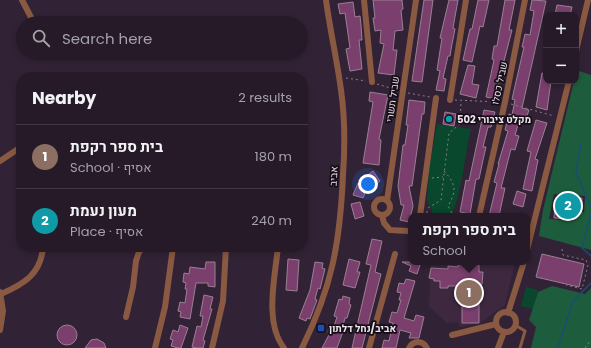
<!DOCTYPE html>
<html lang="en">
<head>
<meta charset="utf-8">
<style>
	body { margin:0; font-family:Poppins,Heebo,sans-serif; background:#2e2330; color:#f1f3f6 }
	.controls { position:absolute; right:12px; top:12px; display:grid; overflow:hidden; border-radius:8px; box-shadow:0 2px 6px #0003 }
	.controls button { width:36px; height:36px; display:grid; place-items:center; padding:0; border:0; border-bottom:1px solid #423845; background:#261a28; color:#f1f3f6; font:20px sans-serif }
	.you { position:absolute; left:368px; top:184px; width:14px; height:14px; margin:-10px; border:3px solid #fff; border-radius:50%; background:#1a73e8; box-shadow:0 0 0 6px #1a73e833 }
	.badge { display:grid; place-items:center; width:26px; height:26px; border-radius:50%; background:#f5a345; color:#fff; font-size:13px; font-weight:700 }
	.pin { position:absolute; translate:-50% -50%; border:2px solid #fff; box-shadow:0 1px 4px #0006 }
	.popup { position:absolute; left:408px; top:213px; width:122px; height:52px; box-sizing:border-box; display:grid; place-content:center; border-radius:8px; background:#261a28; filter:drop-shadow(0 1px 3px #0005); font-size:13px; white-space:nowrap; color:#a4a1a8 }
	.popup b { font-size:15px; color:#f1f3f6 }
	.popup::after { content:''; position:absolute; left:50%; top:100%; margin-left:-8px; border:8px solid transparent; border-top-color:#261a28 }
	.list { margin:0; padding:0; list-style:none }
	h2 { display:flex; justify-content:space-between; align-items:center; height:52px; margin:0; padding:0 16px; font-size:17px }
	h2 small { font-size:13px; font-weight:400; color:#a4a1a8 }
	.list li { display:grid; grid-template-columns:26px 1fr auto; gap:12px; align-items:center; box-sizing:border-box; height:64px; padding:0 16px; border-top:1px solid #423845 }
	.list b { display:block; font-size:15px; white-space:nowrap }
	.list p { margin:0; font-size:13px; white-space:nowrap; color:#a4a1a8 }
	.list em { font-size:13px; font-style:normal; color:#a4a1a8 }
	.icon { flex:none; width:22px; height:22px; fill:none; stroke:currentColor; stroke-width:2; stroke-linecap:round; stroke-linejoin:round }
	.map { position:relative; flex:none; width:591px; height:348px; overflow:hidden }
	.search { position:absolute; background:#261a28; box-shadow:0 2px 6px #0003; left:16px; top:16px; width:292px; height:44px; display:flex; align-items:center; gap:10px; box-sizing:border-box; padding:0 14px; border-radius:22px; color:#a4a1a8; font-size:15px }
	.panel { position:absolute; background:#261a28; box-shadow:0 2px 6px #0003; left:16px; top:72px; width:292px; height:180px; border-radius:16px }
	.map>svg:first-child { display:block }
</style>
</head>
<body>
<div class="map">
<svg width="591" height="348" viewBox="0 0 591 348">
	<rect width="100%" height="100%" fill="#322235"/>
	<path fill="#3d2840" d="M431,262H515L505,305L480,323L460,327L457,322L447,323L429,307Z"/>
	<path fill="#09482c" d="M437,124L471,129C464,157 463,190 451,216H434L427,200L429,169Z
		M526,287L538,290L533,309L521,306Z"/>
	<path fill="#1d5d3d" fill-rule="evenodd" d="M576,70L591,75V250L539,236L543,210L574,81H576ZM554,194L585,196L584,212L574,211L573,221L549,219Z
		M552,286L585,294L591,288V348H531L536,327L529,320L538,292Z"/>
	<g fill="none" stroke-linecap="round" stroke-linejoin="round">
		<path stroke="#174e73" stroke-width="1.5" d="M581,144L576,172L591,207
			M591,214L582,248L591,256
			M558,348L573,301L591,283"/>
	</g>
	<path fill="#7b3f6e" stroke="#998092" d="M373,0H402L403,9L401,10L403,30L395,31L393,50H397L394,75L378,73L384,44L380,43L381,30L375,31L373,18H375Z
		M424,0H433L422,82L412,81Z
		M449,0H458L453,28L455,29L452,44L450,56H448L443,78L446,79L444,91L436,90L440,71L437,70L442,38H440Z
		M478,0H489L483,27L480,26L472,62L463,60L470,29H472Z
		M505,0H515L509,30H512L504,61H503L496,99L486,97L494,60L492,59L494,46H497Z
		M532,0L546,1L522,108L529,110L527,116L521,115L515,135L519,136L515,150L511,149L501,188H505L499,216H489L497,183L494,182L499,164H498L508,131L505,130L509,114L512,115L515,100L512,99L524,47H522L525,34L530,35L534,11L530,10Z
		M353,2L355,17L360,16L361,25L362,40H359L362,69L350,71L346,49L350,48L345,13L340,14L338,4Z
		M557,5L572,7L570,15H555Z
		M468,65L475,66L472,84L479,85L476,98L460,94Z
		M542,73L546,74V81H551L547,110L536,107Z
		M370,92L388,95L379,139L381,140L379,165L363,163L373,102L369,101Z
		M409,100L425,102L424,114H422L412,186H409L413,206L409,222L400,220L404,205H401L398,186L403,145H405L408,125H406Z
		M484,110L495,112L491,127H488L483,147H486L483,160L479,179H476L470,214L460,212L466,180L469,181Z
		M445,112L456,114L454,126L443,124Z
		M536,120L547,123L535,159L538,160L532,191L523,189L531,152L527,151Z
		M373,171L380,181L372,187L365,177Z
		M358,183L368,186L363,198L353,195Z
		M517,191L526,194L523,207L513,204Z
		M563,197L582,198V209L571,208L570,219L554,218L555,204H562Z
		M360,202L364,216L355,219L351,204Z
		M372,239L382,241L375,272L381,274L362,348H352L371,265L366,264Z
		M542,254L584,264L579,287L536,277Z
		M288,259L299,260L297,291L286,290Z
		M349,259L360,262L357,272H360L355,288L343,285Z
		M206,262H215V287L208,286V283H196L190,319L180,317L181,312L178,311L180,302L185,303L187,289H185L186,283L183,282L184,273L189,274L190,267L205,269Z
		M315,262L323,263L322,268L325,269L320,289L318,288L315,299L317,300L310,319L307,318L306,321L299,318L310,290Z
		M402,262H421L417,274L409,271L411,266Z
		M458,262L479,264V272H483L482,284H473V286H448V288H440V281H434V279L429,278L431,268L448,269V266L458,267Z
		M406,279L415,281L404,318L414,321L416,315L424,317L419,338H409L411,333L400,330L396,348H382L384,340L389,341L393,323L389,322L392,312L397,313L401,300H399L401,293L397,292L399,283L404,284Z
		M204,295L213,297L210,309H212L203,340L205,341L203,348H197L192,347L197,326L201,327L203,316H200Z
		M343,296L350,298L349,304L351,305L347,318H345L342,329H344L337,348H322L330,333L328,332L330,325L334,326L337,317L334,316L339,299L342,300Z
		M462,296H479V323H462Z
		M180,325L188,328L181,348H178L171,346L173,340L170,339L173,330L178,332Z
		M57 335a10 10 0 1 1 20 0a10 10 0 1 1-20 0Z
		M97,339L104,343L106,348H85L91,340Z"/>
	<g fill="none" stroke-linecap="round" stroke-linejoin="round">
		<path stroke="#8a7d8c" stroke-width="1" stroke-dasharray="2 3" stroke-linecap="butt" d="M346,78L366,81
			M377,84L397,90
			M408,93L430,97
			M455,100L498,102
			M511,104L554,116
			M444,171C456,184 457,191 448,206L453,215L457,216
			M432,178L443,177
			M428,208L441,200L449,133L460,124L461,101
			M427,211V216
			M562,249L563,255L586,260L588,265L582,289L566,285
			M585,348L591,340"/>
		<path stroke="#8a5941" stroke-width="3" d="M515,325L525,331L520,348"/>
		<path stroke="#8a5941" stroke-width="6" d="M22,0L34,23
			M364,0L372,82
			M576,51L588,0
			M450,100L466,0
			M0,161L21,147
			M374 207a8 8 0 1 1 16 0a8 8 0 1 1-16 0Z
			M387,201L416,0
			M382,215L384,223L390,230L408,231L411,230
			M420,216L436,98
			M479,216L505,102L525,0
			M278,247C275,277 264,323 284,348
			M527,250L569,81
			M0,292L3,311L0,330
			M1,294C24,284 41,274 43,247
			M496 322a10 10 0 1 1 20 0a10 10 0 1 1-20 0Z
			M508,313L524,262
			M126,317L133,287L136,261L139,252L144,247
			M452,335L496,324
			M155,348L165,307L173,247
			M212,348L223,301L226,247
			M302,348C332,287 340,243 343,175C345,147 345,118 341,90C337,60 330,30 326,0
			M369,348L395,254
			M409,348C413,340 423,340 427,348
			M498,348L504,332"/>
	</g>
	<circle fill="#0f9aa8" stroke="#160e17" stroke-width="1.5" cx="449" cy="119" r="4"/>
	<rect fill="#1a4fb4" stroke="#160e17" stroke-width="1.5" x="317" y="324" width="8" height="8" rx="2"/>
	<g text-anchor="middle" stroke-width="3.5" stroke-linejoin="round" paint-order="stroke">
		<g font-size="10" fill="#ece2ee" stroke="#160e17">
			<text transform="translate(499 83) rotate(-78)" y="4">שביל כסלו</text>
			<text transform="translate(392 99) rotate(-82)" y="4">שביל תשרי</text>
			<text transform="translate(333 176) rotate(-87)" y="4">אביב</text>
		</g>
		<g font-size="10" font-weight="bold" fill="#ece2ee" stroke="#160e17" text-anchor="start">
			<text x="457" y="123">מקלט ציבורי 502</text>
			<text x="329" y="332">אביב/נחל דלתון</text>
		</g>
	</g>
</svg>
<div class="controls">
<button>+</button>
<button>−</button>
</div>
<div class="you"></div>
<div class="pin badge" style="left:469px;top:293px;background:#8d6e63">1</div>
<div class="popup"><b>בית ספר רקפת</b>School</div>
<div class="pin badge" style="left:568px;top:206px;background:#0f9aa8">2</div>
<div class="search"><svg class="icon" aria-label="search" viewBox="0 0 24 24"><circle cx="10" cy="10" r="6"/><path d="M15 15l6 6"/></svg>Search here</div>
<section class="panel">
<h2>Nearby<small>2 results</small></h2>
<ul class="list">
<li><span class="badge" style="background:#8d6e63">1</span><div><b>בית ספר רקפת</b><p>School · אסיף</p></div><em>180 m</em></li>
<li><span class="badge" style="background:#0f9aa8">2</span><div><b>מעון נעמת</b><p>Place · אסיף</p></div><em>240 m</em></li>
</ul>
</section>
</div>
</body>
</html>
